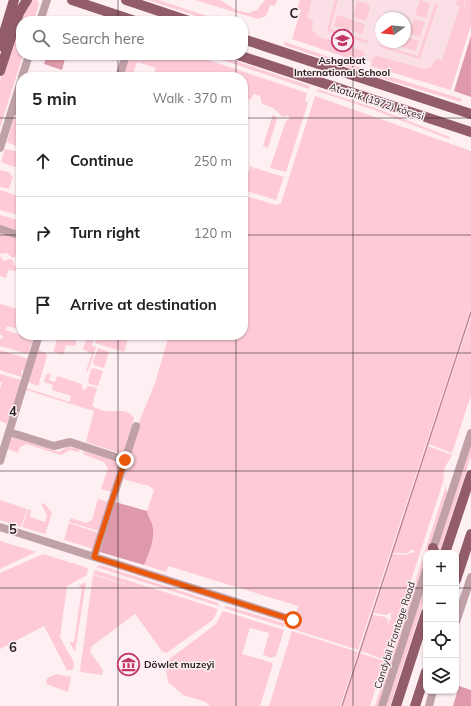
<!DOCTYPE html>
<html lang="en">
<head>
<meta charset="utf-8">
<style>
	body { margin:0; font-family:Mulish,sans-serif; background:#f6f6f6; color:#222 }
	.controls { position:absolute; right:12px; bottom:12px; display:grid; overflow:hidden; border-radius:8px; box-shadow:0 1px 3px #0004 }
	.controls button { width:36px; height:36px; display:grid; place-items:center; padding:0; border:0; border-bottom:1px solid #e0e0e0; background:#fff; color:#222; font:20px sans-serif }
	.compass { position:absolute; left:375px; top:12px; width:36px; height:36px; border-radius:50%; background:#fff; box-shadow:0 1px 3px #0004; rotate:255deg }
	.stop { position:absolute; width:12px; height:12px; margin:-9px; border:3px solid #ea580c; border-radius:50%; background:#fff }
	.stop.end { background:#ea580c; border-color:#fff; box-shadow:0 1px 4px #0008 }
	.list { margin:0; padding:0; list-style:none }
	h2 { display:flex; justify-content:space-between; align-items:center; height:52px; margin:0; padding:0 16px; font-size:17px }
	h2 small { font-size:13px; font-weight:400; color:#767676 }
	.list li { display:grid; grid-template-columns:26px 1fr auto; gap:12px; align-items:center; box-sizing:border-box; height:72px; padding:0 16px; border-top:1px solid #e0e0e0 }
	.list b { display:block; font-size:15px; white-space:nowrap }
	.list em { font-size:13px; font-style:normal; color:#767676 }
	.icon { flex:none; width:22px; height:22px; fill:none; stroke:currentColor; stroke-width:2; stroke-linecap:round; stroke-linejoin:round }
	.map { position:relative; flex:none; width:471px; height:706px; overflow:hidden }
	.search { position:absolute; background:#fff; box-shadow:0 1px 3px #0004; left:16px; top:16px; width:232px; height:44px; display:flex; align-items:center; gap:10px; box-sizing:border-box; padding:0 14px; border-radius:16px; color:#767676; font-size:15px }
	.panel { position:absolute; background:#fff; box-shadow:0 1px 3px #0004; left:16px; top:72px; width:232px; height:268px; border-radius:16px }
	.map>svg:first-child { display:block }
</style>
</head>
<body>
<div class="map">
<svg width="471" height="706" viewBox="0 0 471 706">
	<rect width="100%" height="100%" fill="#feeff2"/>
	<path fill="#fae0e6" fill-rule="evenodd" d="M308,0H466L439,84L296,37ZM381,18H405V42H381Z"/>
	<path fill="#fdcad6" d="M31,0H36L39,3L34,21H21V55H23L0,128V81L21,16Z
		M148,0H158L222,21H212Z
		M195,0H220L236,10L248,13L257,10L265,0H277L275,6L270,5L266,16L258,19Z
		M300,0H312L307,18L313,20L312,29L317,36L363,51L365,56L363,63L292,39L301,10L297,8Z
		M335,0H338L330,29L369,41L367,43L327,31Z
		M420,0L430,4L426,18L415,15Z
		M457,0H465L464,7L466,0H471V25L451,90L370,66L373,58L377,56L425,69L431,67L436,59L442,60L460,6L456,5Z
		M357,1L368,4L370,8L366,21L353,17Z
		M435,3L438,4L420,59L380,47L378,44L418,56Z
		M337,15L365,24L362,34L334,26Z
		M414,19L425,22L420,37L409,34Z
		M405,36L419,41L415,51L388,43L405,42Z
		M285,42L362,68L357,70L284,45Z
		M129,55H193L307,93L305,101L308,103L286,172L270,168L286,121L288,120L290,117L287,115L283,117L273,108L262,104L260,96L254,94L251,99L243,100V77H153L156,68L137,62L132,77H123Z
		M208,55H218L310,86L309,89Z
		M369,70L462,99L461,102L371,75Z
		M317,89L375,108L450,137L449,139L374,110L317,91Z
		M315,96L471,151V308L358,650L293,629L298,606L168,566L166,572L144,565L149,553L152,532L147,511L154,490L149,486L123,479L140,420L155,383L169,335H243V195L276,205L281,203Z
		M273,114L277,119L268,148L263,146Z
		M18,115L21,116V148L7,142L14,118Z
		M5,149L20,152L15,167L1,162Z
		M250,166L254,168L253,171L255,168L284,177L276,200L243,190V169L249,171Z
		M0,170L11,173L10,175L13,176L9,189L0,187Z
		M0,190L21,197V216L0,210Z
		M0,215L21,221V233L0,226Z
		M0,233L21,240V256H16L13,258L7,253L0,254Z
		M0,256L4,261L9,259L13,260L14,265L19,267L18,271L8,270L6,278L0,276Z
		M0,304L21,310V330L7,326L5,330L33,339L28,354L1,346L0,347V339L4,337L0,334Z
		M471,317V395L452,453L429,444Z
		M58,335H78L75,346L66,345L63,355L54,352V350Z
		M98,335H129L124,352L95,343Z
		M89,338L94,339L92,346L96,347L88,371H86L92,354L83,349L86,340Z
		M98,348L109,352L104,368L94,365L93,362Z
		M0,350L28,359L24,371L21,370L22,377L8,373L12,360L8,373L0,370Z
		M38,350L46,353L47,356L38,386L28,382Z
		M93,368L103,371L98,386L89,384L88,381L91,370Z
		M0,374L21,380L7,424L0,421V389L2,382H0Z
		M49,374H51L49,380L55,382L57,376L82,384V389L85,390L88,386L97,388L92,406C96,408 100,410 104,411C115,413 126,407 134,418L123,454L86,442L94,411L26,390V388L70,402L71,396L52,390L53,385L44,382L46,375Z
		M12,437L59,452L69,446L80,449L79,452L70,450L61,455L26,444L20,447L18,453L8,449Z
		M471,444V456L440,551L438,545Z
		M428,446L452,455C449,462 441,469 444,479L385,660L361,651L373,615L386,617L391,631L388,620H391V614L396,611L386,615L374,613L393,554L404,555L415,552L412,549L408,553H393Z
		M84,451L121,462L112,492L101,489L108,468L104,462L83,454Z
		M446,486L447,493L428,553H426V559L378,706H375Z
		M98,499L108,502L99,531L69,522L71,518L86,523L92,520Z
		M0,500L27,509L21,527L0,520Z
		M42,503L46,505L52,513L45,534L22,527L28,509L31,510L30,517L45,522L47,515L41,504Z
		M69,523L99,533L94,549L64,540Z
		M0,541L36,552L0,569Z
		M43,554L88,568L87,575L67,586L60,637L74,663L73,670H67L44,626L0,649V573Z
		M100,565L218,603L219,606L96,567Z
		M95,570L218,609L213,620L166,653L162,651L135,614L92,646L90,652L103,670L102,675L81,672L80,671L93,575L145,590L93,574Z
		M86,582L75,652L70,643V642H74L82,588L78,586Z
		M426,582V594L390,706H386Z
		M226,606L284,623L285,627L224,608Z
		M223,611L284,630L276,656L271,658L263,655L269,633L250,628L242,654L270,662L273,664L260,706H210L206,702L183,695L168,682L165,664L167,661L216,624Z
		M292,631L358,652L340,706H269Z
		M360,653L384,661L370,706H343Z
		M56,674L71,677L68,692L46,684L47,678Z"/>
	<path fill="#de99ab" d="M471,36V97L454,91Z
		M47,55H66L62,70L44,64Z
		M115,502L147,511C148,516 150,519 152,524C156,537 149,553 144,565L100,552Z
		M459,686L471,690V706H453Z"/>
	<g fill="none" stroke-linecap="round" stroke-linejoin="round">
		<path stroke="#c58294" stroke-width="1.5" d="M342,706L471,312"/>
		<path stroke="#c0a1a8" stroke-width="8" d="M40,21L47,0
			M22,77L29,55
			M119,77L126,55
			M12,110L21,113
			M0,148L21,81
			M0,229L21,236
			M9,432L54,446L70,442L125,460
			M0,461L39,335
			M0,527L293,620
			M432,552L471,433
			M94,557L136,426
			M456,622L471,577
			M382,706L426,570
			M429,706L433,691"/>
		<path stroke="#925c6a" stroke-width="10" d="M72,0L135,21
			M126,0L189,21
			M243,39L471,114
			M0,46L14,0
			M238,55L471,132
			M0,71L19,13L27,0
			M433,548L435,553
			M445,553L471,475
			M456,580L471,534
			M396,706L426,613
			M415,706L426,672"/>
	</g>
	<g fill="none" stroke-linecap="round" stroke-linejoin="round">
		<path stroke="#ea580c" stroke-width="5" d="M125,460L94,557L293,620"/>
	</g>
	<path fill="none" stroke="#2a2325" stroke-width="1" stroke-opacity="0.55" d="M118,0V21M236,0V21M353,0V706M118,55V77M236,55V77M0,118H21M243,118H471M0,235H21M243,235H471M118,335V706M236,335V706M0,353H471M0,471H471M0,588H426M456,588H471"/>
	<defs>
		<symbol id="school-ring" viewBox="-11 -11 22 22"><circle r="9.5" fill="#feeff2" stroke="#c2366a" stroke-width="1.5"/><path d="M0-5L7-2L0 1L-7-2ZM-4 1L0 2.5L4 1V4Q0 6-4 4Z" fill="#c2366a"/></symbol>
		<symbol id="museum-ring" viewBox="-11 -11 22 22"><circle r="9.5" fill="#feeff2" stroke="#c2366a" stroke-width="1.5"/><path d="M0-6L6-3V-2H-6V-3ZM-5-1h2V3h-2ZM-1-1h2V3h-2ZM3-1h2V3H3ZM-6 4H6V6H-6Z" fill="#c2366a"/></symbol>
	</defs>
	<g fill-rule="evenodd">
		<use href="#school-ring" x="330" y="28" width="25" height="25"/>
		<use href="#museum-ring" x="116" y="652" width="25" height="25"/>
	</g>
	<g text-anchor="middle" stroke-width="3" stroke-linejoin="round" paint-order="stroke">
		<g font-size="10" font-weight="bold" fill="#2a2325" stroke="#feeff2">
			<text x="342" y="64">Ashgabat<tspan x="342" dy="12">International School</tspan></text>
			<text x="144" y="668" text-anchor="start">Döwlet muzeýi</text>
		</g>
		<g font-size="10" fill="#2a2325" stroke="#feeff2">
			<text transform="translate(377 101) rotate(18)" y="4">Atatürk (1972) köçesi</text>
			<text transform="translate(394 635) rotate(-72)" y="4">Candybil Frontage Road</text>
		</g>
	</g>
	<g font-size="13" text-anchor="middle" font-weight="bold" fill="#2a2325" stroke="#feeff2" stroke-width="3" stroke-linejoin="round" paint-order="stroke">
		<text x="294" y="18">C</text>
		<text x="13" y="416">4</text>
		<text x="13" y="534">5</text>
		<text x="13" y="652">6</text>
	</g>
</svg>
<div class="controls">
<button>+</button>
<button>−</button>
<button><svg class="icon" aria-label="locate" viewBox="0 0 24 24"><circle cx="12" cy="12" r="6"/><path d="M12 2v4M12 18v4M2 12h4M18 12h4"/></svg></button>
<button><svg class="icon" aria-label="layers" viewBox="0 0 24 24"><path d="M12 4l9 5-9 5-9-5zM3 14l9 5 9-5"/></svg></button>
</div>
<svg class="compass" viewBox="-18 -18 36 36"><path d="M0-13l5 13h-10z" fill="#e53935"/><path d="M0 13l5-13h-10z" fill="#767676"/></svg>
<div class="stop" style="left:293px;top:620px"></div>
<div class="stop end" style="left:125px;top:460px"></div>
<div class="search"><svg class="icon" aria-label="search" viewBox="0 0 24 24"><circle cx="10" cy="10" r="6"/><path d="M15 15l6 6"/></svg>Search here</div>
<section class="panel">
<h2>5 min<small>Walk · 370 m</small></h2>
<ul class="list">
<li><svg class="icon" aria-label="ahead" viewBox="0 0 24 24"><path d="M12 20V5M6 11l6-6 6 6"/></svg><div><b>Continue</b></div><em>250 m</em></li>
<li><svg class="icon" aria-label="right" viewBox="0 0 24 24"><path d="M7 20v-9h11M14 6l5 5-5 5"/></svg><div><b>Turn right</b></div><em>120 m</em></li>
<li><svg class="icon" aria-label="arrive" viewBox="0 0 24 24"><path d="M6 21V4h12l-3 4 3 4H6"/></svg><div><b>Arrive at destination</b></div></li>
</ul>
</section>
</div>
</body>
</html>
